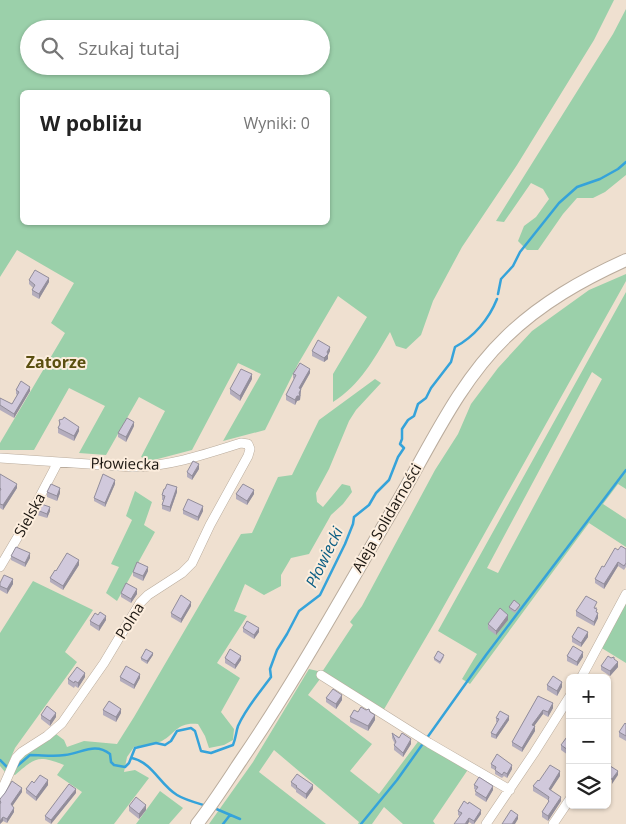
<!DOCTYPE html>
<html lang="pl">
<head>
<meta charset="utf-8">
<style>
	body { margin:0; font-family:"Open Sans",sans-serif; background:#f2f2f2; color:#222 }
	.controls { position:absolute; right:15px; bottom:15px; display:grid; overflow:hidden; border-radius:8px; box-shadow:0 1px 4px #0004 }
	.controls button { width:45px; height:45px; display:grid; place-items:center; padding:0; border:0; border-bottom:1px solid #e0e0e0; background:#fff; color:#222; font:25px sans-serif }
	.list { margin:0; padding:0; list-style:none }
	h2 { display:flex; justify-content:space-between; align-items:center; height:65px; margin:0; padding:0 20px; font-size:21px }
	h2 small { font-size:16px; font-weight:400; color:#767676 }
	.icon { flex:none; width:28px; height:28px; fill:none; stroke:currentColor; stroke-width:2; stroke-linecap:round; stroke-linejoin:round }
	.map { position:relative; flex:none; width:626px; height:824px; overflow:hidden }
	.search { position:absolute; background:#fff; box-shadow:0 1px 4px #0004; left:20px; top:20px; width:310px; height:55px; display:flex; align-items:center; gap:12px; box-sizing:border-box; padding:0 18px; border-radius:28px; color:#767676; font-size:19px }
	.panel { position:absolute; background:#fff; box-shadow:0 1px 4px #0004; left:20px; top:90px; width:310px; height:135px; border-radius:8px }
	.map>svg:first-child { display:block }
</style>
</head>
<body>
<div class="map">
<svg width="626" height="824" viewBox="0 0 626 824">
	<rect width="100%" height="100%" fill="#efe0d0"/>
	<path fill="#9bd0aa" fill-rule="evenodd" d="M0,0H614L594,40L517,165L462,247L433,301L421,335L406,349L396,346L390,332C374,359 360,385 333,402V374L367,317L338,296L298,364L265,430L223,441L261,374L238,363L192,450L150,461L141,457L165,411L139,397L106,455L79,453L105,406L69,388L34,450H0V443L65,333L51,323L74,283L17,250L0,277ZM29,29H321V66H29ZM22,92H328V222H22Z
		M626,9V175L605,192L593,198H577L563,214L538,250H527L518,241L524,226L536,217L549,199L543,189L531,183L504,222L496,221L613,34Z
		M626,274V281L435,622L383,711L320,679L308,695L372,744L350,771L379,794L420,739L469,768L433,821L435,824H403L384,807L372,824H358L359,822L274,750L259,772L326,824H209L253,762L309,669L322,672L353,625L350,622L362,606L435,470L458,434L471,404L498,368L532,331L589,290Z
		M626,292V489L618,484L603,504L626,519V547L589,523L470,684L462,679L477,654L438,631ZM592,372L602,379L498,573L487,568Z
		M375,379L381,383L356,410L349,421L329,469L316,493L317,502L323,507L342,484L350,486L352,492L343,504L331,515L309,554L291,558L281,575V586L264,595L245,584L234,611L247,616L217,663L240,678L221,712L234,729L233,740L224,745L209,748L205,736L198,724C177,722 176,733 162,741C154,745 142,745 134,747L127,757L124,772L135,770L149,778L114,824H57L82,792L57,775L64,765C38,755 36,757 15,775L12,774L17,760L56,734L64,740L67,747L84,741L117,744L134,717L241,534L252,533L278,477L292,475L319,420Z
		M135,491L152,502L144,525L155,532L117,601L106,593L119,567L111,564L132,520L126,516Z
		M33,581L93,610L65,652L77,662L15,748L5,772L0,766V633Z
		M626,600V663L600,647Z
		M160,791L183,808L169,824H136Z"/>
	<g fill="none" stroke-linecap="round" stroke-linejoin="round">
		<path stroke="#35a3da" stroke-width="2.5" d="M498,294L501,279L513,266L520,252L559,203L577,187L600,179L618,169L626,162
			M132,758C153,763 160,785 177,795C185,800 197,803 207,806
			M0,760L7,767H10
			M16,767L30,755C42,755 54,757 65,755C82,753 95,742 110,754L111,762L114,765L125,767L129,763L135,748L156,743L165,745L171,741L177,731L191,728L195,731L201,751L211,753L233,745C236,738 236,732 238,726C246,708 260,692 271,677L270,669L277,650L287,634L299,611L320,595L345,544L353,524L354,517L369,505L376,493L389,480L398,457L404,448L400,444L402,439V429L408,420L414,416L418,404L426,398L431,388L451,362L455,347C474,337 489,319 497,299
			M214,808L240,819
			M223,824L230,815
			M361,824L397,780L486,655L626,470"/>
		<defs>
			<path id="minor" d="M0,458L133,467C171,466 206,454 241,443L248,444L250,449L248,456L210,525L192,563L182,573L148,595L140,603L104,663L62,723L47,736L22,752L16,758L0,794
				M0,567L26,523L58,462
				M321,675L429,743L510,790
				M581,678L626,594
				M486,824L534,753L570,696
				M553,824L570,799"/>
			<path id="secondary" d="M197,824C212,805 226,783 240,762C299,676 349,584 402,494C433,440 461,380 506,337C541,303 582,280 626,260"/>
		</defs>
		<use href="#minor" stroke="#baac9d" stroke-width="10"/>
		<use href="#secondary" stroke="#baac9d" stroke-width="14"/>
		<use href="#minor" stroke="#fff" stroke-width="9"/>
		<use href="#secondary" stroke="#fff" stroke-width="12"/>
	</g>
	<path fill="#b4adbd" d="M29,280L49,282L39,299L32,295V290L33,288L29,284Z
		M312,351H330L328,355V359L324,362L312,356Z
		M310,373L301,389L300,400L297,401L295,405L286,400V395L294,379L293,378V374Z
		M252,379L240,401L230,394V389Z
		M16,390L30,391L14,418L0,410V398L12,404L17,395L16,394Z
		M63,419L79,431L74,441L58,433V428L59,426V420Z
		M134,426L126,442L118,437V433Z
		M199,469L192,480L187,477V472Z
		M0,474L17,488L3,510L0,508Z
		M115,484L105,507L94,501V498Z
		M165,489L177,492L170,512L162,509V505L164,500H162V495Z
		M47,492L60,493L57,501L47,497Z
		M236,494H254L247,505L236,499Z
		M37,510L50,511L47,518L37,515Z
		M183,510L203,511L198,521L183,514Z
		M626,549V567L624,570L618,566L604,589L595,583V579L604,567L618,550Z
		M11,556L30,558L25,567L11,560Z
		M79,565L63,590L50,582V578L56,571Z
		M148,571L143,581L133,576V572Z
		M0,583L13,584L7,594L0,590Z
		M121,593L137,594L131,603L121,597Z
		M191,606L181,623L171,617V613Z
		M509,607H520L515,613L509,609Z
		M597,607L596,609L598,618L594,626L576,616V611Z
		M98,615L106,620L99,631L90,625V621Z
		M508,620L496,635L488,629V624Z
		M243,628L259,632L254,639L243,632Z
		M572,637H588L581,647L572,642Z
		M153,655L147,664L141,660V658Z
		M567,656L583,657L577,666L567,661Z
		M444,657L440,664L434,660V658Z
		M225,658L241,660L235,669L225,663Z
		M614,659L618,667L610,676L601,670V666Z
		M85,677L78,688L75,686L74,688L68,684V679Z
		M120,677L140,678L134,689L120,681Z
		M547,685L562,687L557,696L547,690Z
		M538,696L553,708L548,717L543,714L534,726L535,731L522,752L512,746V742Z
		M326,698L342,700L336,709L326,702Z
		M103,710L121,713L116,722L103,715Z
		M358,712H370L375,720L368,731L350,722V717Z
		M41,715L56,717L50,726L41,719Z
		M496,718L509,720L496,739L491,737V733L497,722H496Z
		M626,724V741L619,737V732Z
		M392,733L411,744L403,757L394,750V745L395,744L392,738Z
		M570,735V753L568,755L561,750V745Z
		M491,764L512,769L507,778L504,776L502,778L495,774V770L491,768Z
		M560,776L550,790L561,801L548,821L542,817V812L548,803V800L533,791V786L539,781Z
		M291,782L313,789L306,799L296,792V790L291,786Z
		M34,783L48,785L36,801L26,793V789Z
		M474,785L493,790L486,802L475,795L476,790L474,789Z
		M22,792L12,806L14,812L7,823L3,821L0,824V799Z
		M76,793L51,824L45,820V816Z
		M129,806L146,810L139,819L129,811Z
		M458,811L481,814L474,824H472L458,815Z"/>
	<path fill="#928d9a" d="M49,278V282L39,299V294Z
		M330,347V351L328,355V359L324,362V358Z
		M310,369V373L301,389L300,400L297,401L295,405V400L299,388Z
		M252,374V379L240,401V396Z
		M30,387V391L14,418V414Z
		M134,422V426L126,442V437Z
		M79,427V431L74,441V436Z
		M199,464V469L192,480V476Z
		M115,480V484L105,507V503Z
		M17,484V488L3,510V505Z
		M177,487V492L170,512V507Z
		M60,488V493L57,501V496Z
		M254,490V494L247,505V501Z
		M203,506V511L198,521V517Z
		M50,507V511L47,518V514Z
		M30,553V558L25,567V563Z
		M79,560V565L63,590V586Z
		M618,562V566L604,589V584Z
		M148,567V571L143,581V576Z
		M13,579V584L7,594V589Z
		M137,589V594L131,603V599Z
		M191,602V606L181,623V619Z
		M598,613V618L594,626V622Z
		M508,615V620L496,635V631Z
		M106,616V620L99,631V626Z
		M259,628V632L254,639V635Z
		M588,632V637L581,647V643Z
		M583,652V657L577,666V662Z
		M153,653V655L147,664V661Z
		M241,656V660L235,669V665Z
		M618,662V667L610,676V671Z
		M85,673V677L78,688V683Z
		M140,674V678L134,689V685Z
		M562,682V687L557,696V691Z
		M342,695V700L336,709V704Z
		M553,703V708L548,717V712Z
		M121,709V713L116,722V717Z
		M543,710V714L532,729V725Z
		M56,713V717L50,726V721Z
		M375,715V720L368,731V726Z
		M509,716V720L496,739V735Z
		M535,726V731L522,752V748Z
		M411,739V744L403,757V753Z
		M512,765V769L507,778V774Z
		M560,771V776L549,793V789Z
		M618,771V775L612,784V779Z
		M611,779V783L607,789V784Z
		M48,780V785L36,801V797Z
		M313,785V789L306,799V794Z
		M493,786V790L486,802V798Z
		M22,788V792L11,808V804Z
		M76,789V793L51,824V820Z
		M561,797V801L548,821V816Z
		M146,805V810L139,819V814Z
		M14,808V812L7,823V819Z
		M481,810V814L474,824V821Z
		M518,815V819L515,824H512Z
		M3,817V821L0,824V821Z
		M469,818V822L468,824H465Z"/>
	<path fill="#d1c9dc" stroke="#928d9a" d="M35,270L49,278L39,294L32,290L35,285L29,280Z
		M318,340L330,347L327,352L328,354L324,358L312,351Z
		M300,363L310,369L299,388L301,389L299,393L300,396H297L295,400L286,395L296,375L293,374Z
		M241,369L252,374L240,396L230,389Z
		M21,381L30,387L14,414L0,405V398L12,404L19,392L16,390Z
		M64,417L79,427L74,436L58,428L60,424L59,420L63,419Z
		M127,418L134,422L126,437L118,433Z
		M193,461L199,464L192,476L187,472Z
		M0,474L17,484L3,505L0,504V491L1,489L0,488Z
		M103,474L115,480L105,503L94,498Z
		M51,484L60,488L57,496L47,492Z
		M167,484L177,487L170,507L162,505L165,496L162,495L164,489H165Z
		M243,484L254,490L247,501L236,494Z
		M188,499L203,506L198,517L183,510Z
		M41,504L50,507L47,514L37,510Z
		M621,546L626,549V563L624,566L618,562L604,584L595,579L602,566L604,567L615,548L618,550Z
		M16,547L30,553L25,563L11,556Z
		M67,553L79,560L63,586L50,578L55,570L56,571Z
		M137,562L148,567L143,576L133,572Z
		M4,575L13,579L7,589L0,586V583Z
		M126,583L137,589L131,599L121,593Z
		M181,595L191,602L181,619L171,613Z
		M586,596L597,602L594,608L597,609L596,612L598,613L594,622L576,611Z
		M514,600L520,605L515,611L509,607Z
		M500,608L508,615L496,631L488,624Z
		M100,612L106,616L99,626L90,621L95,613L98,615Z
		M247,621L259,628L254,635L243,628Z
		M578,627L588,632L581,643L572,637Z
		M573,646L583,652L577,662L567,656Z
		M146,649L153,653L147,661L141,658Z
		M230,649L241,656L235,665L225,658Z
		M438,651L444,655L440,662L434,658Z
		M608,656L611,658L614,657V659L618,662L610,671L601,666Z
		M126,666L140,674L134,685L120,677Z
		M77,667L85,673L78,683L75,681L74,683L68,679Z
		M553,676L562,682L557,691L547,685Z
		M333,689L342,695L336,704L326,698Z
		M538,696L553,703L548,712L543,710L532,725L535,726L522,748L512,742Z
		M109,701L121,709L116,717L103,710Z
		M47,706L56,713L50,721L41,715Z
		M361,707L366,710L369,709L370,712L375,715L368,726L350,717L354,710L358,712Z
		M500,711L509,716L496,735L491,733L499,719L496,718Z
		M625,723L626,724V736L619,732Z
		M392,733L399,738L402,733L411,739L403,753L394,745L396,742Z
		M569,734L570,735V748L568,750L561,745Z
		M497,754L512,765L507,774L504,772L502,775L495,770L496,767L491,764Z
		M607,764L618,771L612,779H611L607,784Z
		M550,765L560,771L549,789L561,797L548,816L542,812L549,801L548,800L549,797L533,786L538,780L539,781Z
		M297,774L313,785L306,794L296,787L297,786L291,782Z
		M40,775L48,780L36,797L26,789L32,781L34,783Z
		M479,777L493,786L486,798L475,791L478,787L474,785Z
		M12,781L22,788L11,804L14,808L7,819L3,817L0,821V804L1,802L0,801V799L5,793Z
		M69,784L76,789L51,820L45,816Z
		M136,797L146,805L139,814L129,806Z
		M464,801L468,804L469,802L481,810L474,821L469,818L465,824H454L462,813L458,811Z
		M511,810L518,815L512,824H502Z"/>
	<g text-anchor="middle" stroke-width="4" stroke-linejoin="round" paint-order="stroke">
		<g font-size="15" fill="#1b1610" stroke="#fceddd">
			<text transform="translate(125 464) rotate(1)" y="5">Płowiecka</text>
			<text transform="translate(30 515) rotate(-61)" y="5">Sielska</text>
			<text transform="translate(387 518) rotate(-60)" y="5">Aleja Solidarności</text>
			<text transform="translate(130 621) rotate(-58)" y="5">Polna</text>
		</g>
		<g font-size="16" font-weight="bold" fill="#5a4f10" stroke="#fceddd">
			<text x="56" y="368">Zatorze</text>
		</g>
		<g font-size="16" font-style="italic" fill="#0b5e84" stroke="#fceddd">
			<text transform="translate(324 557) rotate(-64)" y="6">Płowiecki</text>
		</g>
	</g>
</svg>
<div class="controls">
<button>+</button>
<button>−</button>
<button><svg class="icon" aria-label="layers" viewBox="0 0 24 24"><path d="M12 4l9 5-9 5-9-5zM3 14l9 5 9-5"/></svg></button>
</div>
<div class="search"><svg class="icon" aria-label="search" viewBox="0 0 24 24"><circle cx="10" cy="10" r="6"/><path d="M15 15l6 6"/></svg>Szukaj tutaj</div>
<section class="panel">
<h2>W pobliżu<small>Wyniki: 0</small></h2>
<ul class="list">
</ul>
</section>
</div>
</body>
</html>
